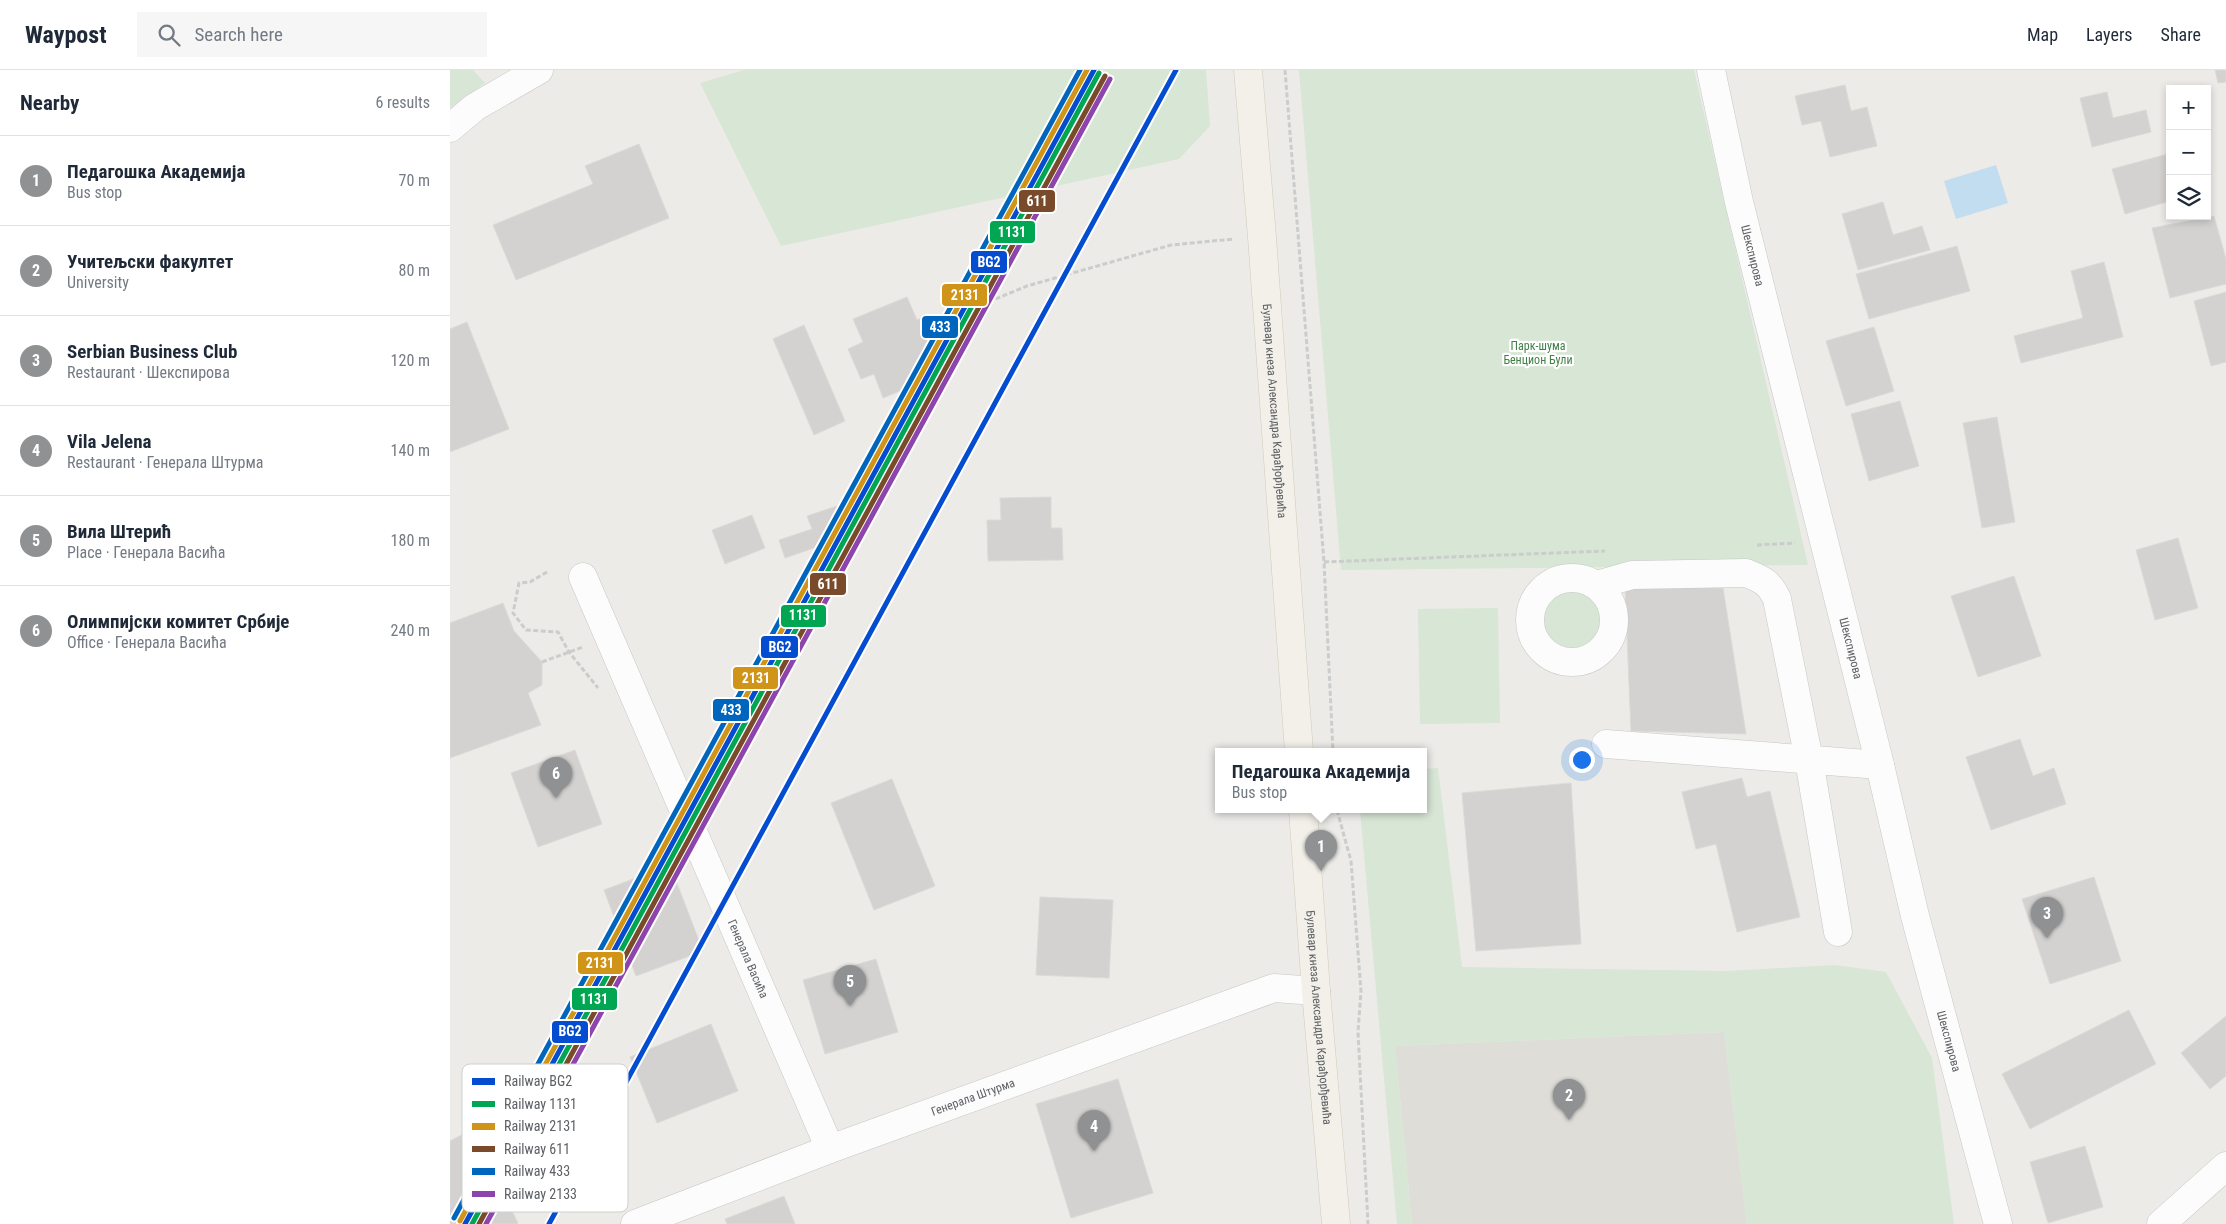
<!DOCTYPE html>
<html lang="en">
<head>
<meta charset="utf-8">
<style>
	body { margin:0; font-family:"Roboto Condensed",sans-serif; background:#f6f6f7; color:#1f2937 }
	.controls { position:absolute; right:15px; top:15px; display:grid; overflow:hidden; border-radius:0px; box-shadow:0 2px 8px #0003 }
	.controls button { width:45px; height:45px; display:grid; place-items:center; padding:0; border:0; border-bottom:1px solid #e0e1e3; background:#fff; color:#1f2937; font:25px sans-serif }
	.you { position:absolute; left:1131px; top:689px; width:18px; height:18px; margin:-12px; border:4px solid #fff; border-radius:50%; background:#1a73e8; box-shadow:0 0 0 8px #1a73e833 }
	.badge { display:grid; place-items:center; width:32px; height:32px; border-radius:50%; background:#8f9192; color:#fff; font-size:16px; font-weight:700 }
	.pin { position:absolute; translate:-50% -41px; filter:drop-shadow(0 1px 2px #0008) }
	.pin::after { content:''; position:absolute; top:26px; width:18px; height:15px; background:inherit; clip-path:polygon(0 0,100% 0,50% 100%) }
	.popup { position:absolute; left:765px; top:678px; width:212px; height:65px; box-sizing:border-box; display:grid; place-content:center; border-radius:0px; background:#fff; filter:drop-shadow(0 1px 4px #0005); font-size:16px; white-space:nowrap; color:#747a83 }
	.popup b { font-size:19px; color:#1f2937 }
	.popup::after { content:''; position:absolute; left:50%; top:100%; margin-left:-10px; border:10px solid transparent; border-top-color:#fff }
	.list { margin:0; padding:0; list-style:none }
	h2 { display:flex; justify-content:space-between; align-items:center; height:65px; margin:0; padding:0 20px; font-size:21px }
	h2 small { font-size:16px; font-weight:400; color:#747a83 }
	.list li { display:grid; grid-template-columns:32px 1fr auto; gap:15px; align-items:center; box-sizing:border-box; height:90px; padding:0 20px; border-top:1px solid #e0e1e3 }
	.list b { display:block; font-size:19px; white-space:nowrap }
	.list p { margin:0; font-size:16px; white-space:nowrap; color:#747a83 }
	.list em { font-size:16px; font-style:normal; color:#747a83 }
	.icon { flex:none; width:28px; height:28px; fill:none; stroke:currentColor; stroke-width:2; stroke-linecap:round; stroke-linejoin:round }
	.map { position:relative; flex:none; width:1776px; height:1154px; overflow:hidden }
	header { display:flex; align-items:center; gap:30px; box-sizing:border-box; height:70px; padding:0 25px; background:#fff; border-bottom:1px solid #e0e1e3 }
	header strong { font-size:24px }
	nav { display:flex; gap:28px; margin-inline-start:auto; font-size:18px }
	.search { width:350px; height:45px; background:#f6f6f7; display:flex; align-items:center; gap:12px; box-sizing:border-box; padding:0 18px; border-radius:0px; color:#747a83; font-size:19px }
	main { display:flex }
	aside { flex:1; background:#fff }
	.map>svg:first-child { display:block }
</style>
</head>
<body>
<header>
<strong>Waypost</strong>
<div class="search"><svg class="icon" aria-label="search" viewBox="0 0 24 24"><circle cx="10" cy="10" r="6"/><path d="M15 15l6 6"/></svg>Search here</div>
<nav><a>Map</a><a>Layers</a><a>Share</a></nav>
</header>
<main>
<aside>
<h2>Nearby<small>6 results</small></h2>
<ul class="list">
<li><span class="badge">1</span><div><b>Педагошка Академија</b><p>Bus stop</p></div><em>70 m</em></li>
<li><span class="badge">2</span><div><b>Учитељски факултет</b><p>University</p></div><em>80 m</em></li>
<li><span class="badge">3</span><div><b>Serbian Business Club</b><p>Restaurant · Шекспирова</p></div><em>120 m</em></li>
<li><span class="badge">4</span><div><b>Vila Jelena</b><p>Restaurant · Генерала Штурма</p></div><em>140 m</em></li>
<li><span class="badge">5</span><div><b>Вила Штерић</b><p>Place · Генерала Васића</p></div><em>180 m</em></li>
<li><span class="badge">6</span><div><b>Олимпијски комитет Србије</b><p>Office · Генерала Васића</p></div><em>240 m</em></li>
</ul>
</aside>
<div class="map">
<svg width="1776" height="1154" viewBox="0 0 1776 1154">
	<rect width="100%" height="100%" fill="#ecebe8"/>
	<path fill="#dfddd8" d="M1274,962L1297,1154H962L945,976Z"/>
	<path fill="#d7e6d5" d="M0,0H23L35,13L0,38Z
		M294,0H756L760,56L729,89L331,176L250,13Z
		M849,0H1244L1358,495L891,500Z
		M1089 548a32 32 0 1 1 64 0a32 32 0 1 1-64 0Z
		M1048,538L1050,653L970,654L968,539Z
		M988,698L1012,897L1277,901L1385,895L1436,902L1482,988L1504,1154H1297L1274,962L945,976L962,1154H947L910,740H974V699Z"/>
	<path fill="#c2dcf0" d="M1546,95L1558,133L1506,149L1494,111Z"/>
	<path fill="#d3d2d0" stroke="#dcdad7" d="M1765,0H1776V12L1768,13Z
		M1395,15L1401,41L1417,37L1427,76L1380,87L1371,51L1352,55L1345,26Z
		M1657,22L1663,48L1696,40L1701,62L1642,77L1630,28Z
		M189,74L219,148L66,210L43,155L143,114L135,96Z
		M1718,84L1720,92V131L1675,144L1662,99Z
		M1433,132L1443,165L1472,156L1480,180L1408,200L1392,144Z
		M1764,146L1776,189V214L1720,228L1702,158Z
		M1507,176L1520,221L1419,249L1406,204Z
		M1654,192L1673,267L1571,293L1564,266L1633,248L1621,201Z
		M1776,222V292L1761,296L1744,231Z
		M457,227L467,250L475,246L488,278L479,281L489,305L433,328L424,304L411,309L398,279L413,272L403,249Z
		M17,252L59,359L0,382V259Z
		M354,255L395,351L364,365L323,269Z
		M1424,257L1444,321L1396,336L1376,271Z
		M1450,331L1469,396L1419,411L1401,344Z
		M1547,347L1565,452L1532,458L1513,353Z
		M601,427V458H612L613,490L538,491L537,450H551L550,428Z
		M402,431L413,461L335,488L329,470L362,459L357,446Z
		M302,445L315,478L275,494L262,460Z
		M1728,468L1748,538L1705,550L1686,480Z
		M1564,506L1591,586L1528,607L1501,526Z
		M1175,517L1273,518L1296,664L1181,661Z
		M53,533L64,561L92,592V615L78,623L91,655L0,688V553Z
		M1570,669L1583,706L1604,698L1616,734L1541,760L1516,687Z
		M125,680L152,754L88,777L61,703Z
		M1292,708L1297,727L1320,721L1350,847L1287,862L1266,774L1246,779L1232,722Z
		M442,709L485,816L424,840L381,733Z
		M1121,713L1131,874L1026,881L1012,723Z
		M220,795L253,881L186,906L154,820Z
		M1644,807L1671,891L1600,914L1572,829Z
		M590,827L663,830L659,908L586,905Z
		M426,889L448,962L375,984L353,910Z
		M1679,940L1706,994L1580,1059L1552,1004Z
		M1776,946V1006L1760,1019L1731,983Z
		M261,954L288,1021L207,1053L180,987Z
		M668,1009L703,1123L621,1148L586,1034Z
		M21,1060L68,1153L67,1154H0V1071Z
		M1635,1076L1653,1137L1598,1153L1580,1092Z
		M334,1126L345,1154H277L275,1149Z"/>
	<g fill="none" stroke-linecap="round" stroke-linejoin="round">
		<defs>
			<g id="minor">
				<path id="s1" d="M1261,0L1289,132L1430,695L1465,846L1548,1154"/>
				<path d="M0,58L25,37L89,0"/>
				<path id="s2" d="M133,507L380,1079"/>
				<circle cx="1122" cy="550" r="42"/>
				<path d="M1147,515L1182,505L1296,503C1313,510 1319,512 1327,529L1359,690L1388,862"/>
				<path d="M1156,674L1430,695"/>
				<path id="s3" d="M185,1154L380,1079L824,918L866,921"/>
				<path d="M1711,1154L1776,1096"/>
			</g>
			<g id="major">
				<path id="s4" d="M798,0L812,167L849,682"/>
				<path id="s5" d="M853,740L866,921L886,1154"/>
			</g>
		</defs>
		<use href="#minor" stroke="#c7c7c7" stroke-width="29"/>
		<use href="#major" stroke="#d0cbb9" stroke-width="29"/>
		<path stroke="#cacdcb" stroke-width="3" stroke-dasharray="5 2.5" stroke-linecap="butt" d="M835,0L874,492L883,682
			M497,249L577,216L721,175L784,169
			M1307,475L1345,473
			M874,492L1155,481
			M97,502L80,512L69,513L63,543L76,560L108,562L119,582L148,618
			M92,592L133,577
			M887,740L901,791L911,921L908,962L918,1154"/>
		<use href="#minor" stroke="#fcfcfc" stroke-width="28"/>
		<use href="#major" stroke="#f2f0e9" stroke-width="28"/>
		<defs>
			<path id="rail-1" d="M15,1154L644,0
				M99,1154L726,0"/>
			<path id="rail-2" d="M22,1154L649,3"/>
			<path id="rail-3" d="M10,1151L637,0"/>
			<path id="rail-4" d="M29,1154L655,6"/>
			<path id="rail-5" d="M4,1148L630,0"/>
			<path id="rail-6" d="M36,1154L660,9"/>
		</defs>
		<use href="#rail-1" stroke="#fff" stroke-width="9"/>
		<use href="#rail-2" stroke="#fff" stroke-width="9"/>
		<use href="#rail-3" stroke="#fff" stroke-width="9"/>
		<use href="#rail-4" stroke="#fff" stroke-width="9"/>
		<use href="#rail-5" stroke="#fff" stroke-width="9"/>
		<use href="#rail-6" stroke="#fff" stroke-width="9"/>
		<use href="#rail-1" stroke="#044cd0" stroke-width="5"/>
		<use href="#rail-2" stroke="#00a651" stroke-width="5"/>
		<use href="#rail-3" stroke="#d09419" stroke-width="5"/>
		<use href="#rail-4" stroke="#7a4b2a" stroke-width="5"/>
		<use href="#rail-5" stroke="#0065bd" stroke-width="5"/>
		<use href="#rail-6" stroke="#8e44ad" stroke-width="5"/>
	</g>
	<g text-anchor="middle" stroke-width="4.5" stroke-linejoin="round" paint-order="stroke">
		<g font-size="12" fill="#5d6064" stroke="#fff">
			<text dy="4" stroke="none"><textPath href="#s1" startOffset="190">Шекспирова</textPath></text>
			<text dy="4" stroke="none"><textPath href="#s4" startOffset="342">Булевар кнеза Александра Карађорђевића</textPath></text>
			<text dy="4" stroke="none"><textPath href="#s1" startOffset="595">Шекспирова</textPath></text>
			<text dy="4" stroke="none"><textPath href="#s2" startOffset="416">Генерала Васића</textPath></text>
			<text dy="4" stroke="none"><textPath href="#s5" startOffset="208">Булевар кнеза Александра Карађорђевића</textPath></text>
			<text dy="4" stroke="none"><textPath href="#s1" startOffset="1000">Шекспирова</textPath></text>
			<text dy="4" stroke="none"><textPath href="#s3" startOffset="361">Генерала Штурма</textPath></text>
		</g>
		<g font-size="12" fill="#418045" stroke="#fff">
			<text x="1088" y="280">Парк-шума<tspan x="1088" dy="14">Бенцион Були</tspan></text>
		</g>
	</g>
	<rect x="12" y="994" width="166" height="148" rx="8" fill="#fff" stroke="#cecfd0" stroke-width="1"/>
	<rect x="22" y="1008" width="23" height="7" fill="#044cd0"/>
	<rect x="22" y="1031" width="23" height="6" fill="#00a651"/>
	<rect x="22" y="1053" width="23" height="7" fill="#d09419"/>
	<rect x="22" y="1076" width="23" height="6" fill="#7a4b2a"/>
	<rect x="22" y="1098" width="23" height="7" fill="#0065bd"/>
	<rect x="22" y="1121" width="23" height="6" fill="#8e44ad"/>
	<g font-size="14" fill="#5d6064">
		<text x="54" y="1016">Railway BG2</text>
		<text x="54" y="1039">Railway 1131</text>
		<text x="54" y="1061">Railway 2131</text>
		<text x="54" y="1084">Railway 611</text>
		<text x="54" y="1106">Railway 433</text>
		<text x="54" y="1129">Railway 2133</text>
	</g>
	<g stroke="#fff" stroke-width="2">
		<rect x="568" y="119" width="38" height="24" rx="5" fill="#7a4b2a"/>
		<rect x="539" y="150" width="47" height="24" rx="5" fill="#00a651"/>
		<rect x="520" y="180" width="38" height="24" rx="5" fill="#044cd0"/>
		<rect x="491" y="213" width="47" height="24" rx="5" fill="#d09419"/>
		<rect x="471" y="245" width="38" height="24" rx="5" fill="#0065bd"/>
		<rect x="359" y="502" width="38" height="24" rx="5" fill="#7a4b2a"/>
		<rect x="330" y="534" width="47" height="24" rx="5" fill="#00a651"/>
		<rect x="310" y="565" width="39" height="24" rx="5" fill="#044cd0"/>
		<rect x="282" y="596" width="47" height="24" rx="5" fill="#d09419"/>
		<rect x="262" y="628" width="38" height="24" rx="5" fill="#0065bd"/>
		<rect x="127" y="881" width="47" height="24" rx="5" fill="#d09419"/>
		<rect x="121" y="917" width="47" height="24" rx="5" fill="#00a651"/>
		<rect x="101" y="950" width="38" height="24" rx="5" fill="#044cd0"/>
	</g>
	<g font-size="14" text-anchor="middle" font-weight="bold" fill="#fff">
		<text x="587" y="136">611</text>
		<text x="562" y="167">1131</text>
		<text x="539" y="197">BG2</text>
		<text x="515" y="230">2131</text>
		<text x="490" y="262">433</text>
		<text x="378" y="519">611</text>
		<text x="353" y="550">1131</text>
		<text x="330" y="582">BG2</text>
		<text x="306" y="613">2131</text>
		<text x="281" y="645">433</text>
		<text x="150" y="898">2131</text>
		<text x="144" y="934">1131</text>
		<text x="120" y="966">BG2</text>
	</g>
</svg>
<div class="controls">
<button>+</button>
<button>−</button>
<button><svg class="icon" aria-label="layers" viewBox="0 0 24 24"><path d="M12 4l9 5-9 5-9-5zM3 14l9 5 9-5"/></svg></button>
</div>
<div class="you"></div>
<div class="pin badge" style="left:871px;top:801px">1</div>
<div class="popup"><b>Педагошка Академија</b>Bus stop</div>
<div class="pin badge" style="left:1119px;top:1050px">2</div>
<div class="pin badge" style="left:1597px;top:868px">3</div>
<div class="pin badge" style="left:644px;top:1081px">4</div>
<div class="pin badge" style="left:400px;top:936px">5</div>
<div class="pin badge" style="left:106px;top:728px">6</div>
</div>
</main>
</body>
</html>
